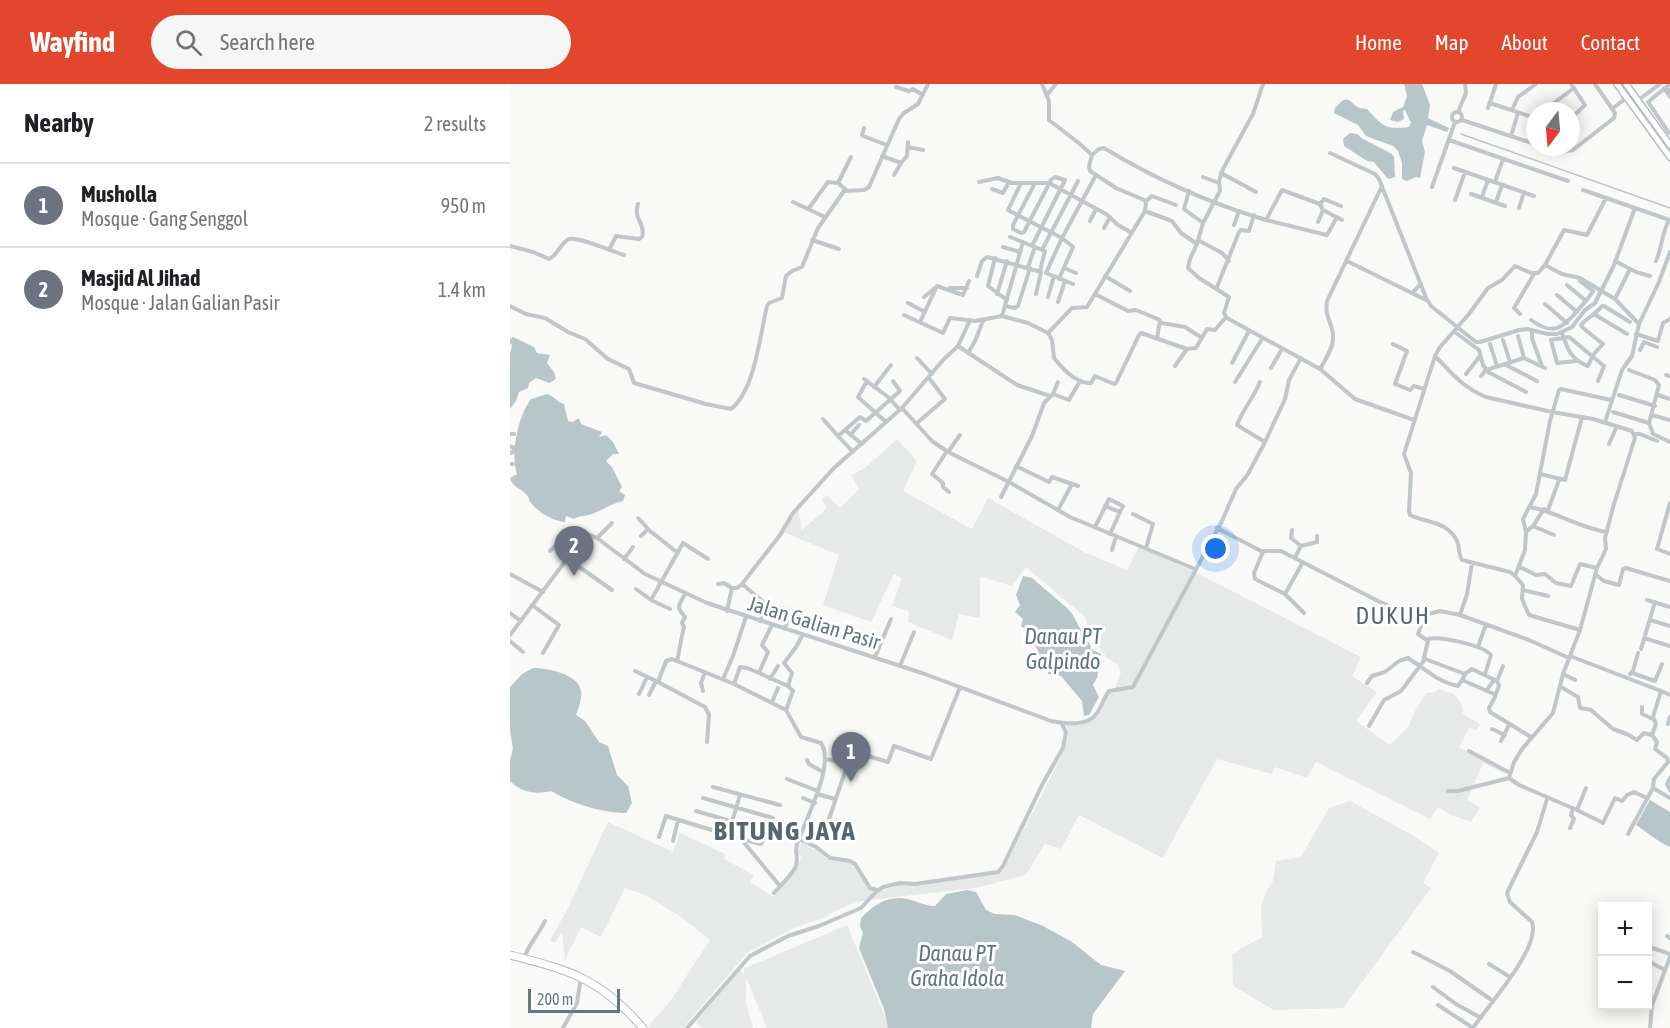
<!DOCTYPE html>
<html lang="en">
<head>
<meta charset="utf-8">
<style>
	body { margin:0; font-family:"Asap Condensed",sans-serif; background:#f6f6f6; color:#202124 }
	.controls { position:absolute; right:18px; bottom:18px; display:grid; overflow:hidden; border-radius:0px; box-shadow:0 3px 15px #0003 }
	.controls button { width:54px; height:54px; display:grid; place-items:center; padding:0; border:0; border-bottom:2px solid #e0e0e0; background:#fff; color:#202124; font:30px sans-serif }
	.compass { position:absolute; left:1016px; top:18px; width:54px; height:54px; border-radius:50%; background:#fff; box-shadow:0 3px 15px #0003; rotate:196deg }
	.scale { position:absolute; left:18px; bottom:15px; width:92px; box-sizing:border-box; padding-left:6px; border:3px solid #657882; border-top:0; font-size:16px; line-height:21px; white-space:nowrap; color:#657882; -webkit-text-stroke:4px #fff; paint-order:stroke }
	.you { position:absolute; left:706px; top:465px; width:21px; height:21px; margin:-15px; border:4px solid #fff; border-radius:50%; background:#1a73e8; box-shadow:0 0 0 9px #1a73e833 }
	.badge { display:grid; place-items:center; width:39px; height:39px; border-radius:50%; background:#e2472e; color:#fff; font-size:20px; font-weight:700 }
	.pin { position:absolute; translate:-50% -50px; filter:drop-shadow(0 2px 3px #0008) }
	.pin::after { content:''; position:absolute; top:32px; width:21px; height:18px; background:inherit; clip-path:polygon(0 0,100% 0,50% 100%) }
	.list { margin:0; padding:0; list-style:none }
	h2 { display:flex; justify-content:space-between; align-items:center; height:78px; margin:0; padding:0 24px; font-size:26px }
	h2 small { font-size:20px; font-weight:400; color:#757577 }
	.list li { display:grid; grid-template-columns:39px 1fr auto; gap:18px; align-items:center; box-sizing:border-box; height:84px; padding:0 24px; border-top:2px solid #e0e0e0 }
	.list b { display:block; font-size:22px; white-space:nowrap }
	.list p { margin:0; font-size:20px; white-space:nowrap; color:#757577 }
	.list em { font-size:20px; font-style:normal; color:#757577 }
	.icon { flex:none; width:33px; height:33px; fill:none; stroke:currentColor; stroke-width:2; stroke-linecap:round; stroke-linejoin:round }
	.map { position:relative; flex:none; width:1160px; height:944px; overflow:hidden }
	header { display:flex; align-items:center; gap:36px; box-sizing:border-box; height:84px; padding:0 30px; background:#e2472e; color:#fff }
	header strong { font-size:28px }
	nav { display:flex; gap:33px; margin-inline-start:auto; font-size:21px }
	.search { width:420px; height:54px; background:#f6f6f6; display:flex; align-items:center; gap:15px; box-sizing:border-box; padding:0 21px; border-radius:33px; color:#757577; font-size:22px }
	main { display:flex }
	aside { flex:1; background:#fff }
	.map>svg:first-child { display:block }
</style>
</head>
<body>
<header>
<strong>Wayfind</strong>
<div class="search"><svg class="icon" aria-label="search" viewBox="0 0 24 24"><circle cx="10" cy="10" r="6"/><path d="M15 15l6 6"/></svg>Search here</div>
<nav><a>Home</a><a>Map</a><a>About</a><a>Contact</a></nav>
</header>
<main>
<aside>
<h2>Nearby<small>2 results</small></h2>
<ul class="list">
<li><span class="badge" style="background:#6b7280">1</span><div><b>Musholla</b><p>Mosque · Gang Senggol</p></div><em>950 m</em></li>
<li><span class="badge" style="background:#6b7280">2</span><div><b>Masjid Al Jihad</b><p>Mosque · Jalan Galian Pasir</p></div><em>1.4 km</em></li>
</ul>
</aside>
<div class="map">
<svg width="1160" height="944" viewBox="0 0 1160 944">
	<rect width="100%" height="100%" fill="#f9f9f7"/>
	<path fill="#e7e9e8" d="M387,355L407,377L393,407L462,445L478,414L574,468L617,486L629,463L687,489L851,573L842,592L867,608L846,637L880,661L899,642L904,629L916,609L925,608L929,605L944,610L952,621L953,630L970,640L967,646L959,644L949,663L996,688V690L973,679L957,716L970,723L961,738L941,731L928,723L920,735L806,678L797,694L765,683L762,690L707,675L653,774L569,731L551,765L535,760L516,791L465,804L351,817L331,824L313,834L283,844L237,869L173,944H137L161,916L200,856L170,832L133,810L115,804L91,853L71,843L55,876L52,848L45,859L40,856L57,826L98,738L163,768L170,749L215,770L214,775L244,791L240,798L263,813L288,782L291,773L288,768L291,759L308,767L315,774L323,777L339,778L347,786L361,807H371L391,800L402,802L486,790L493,786L553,669L558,651L557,642L574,640L583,636L591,628L599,609L605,605L611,588L607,580L597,574L581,552L575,533L516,483L502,502L470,492V534L449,530L442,556L398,538L399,527L382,522L392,494L384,490L361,538L313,521L329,471L273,448L288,426L292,446L317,424L312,416L317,411L330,424L349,405L341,391L355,384Z
		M840,717L902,751L929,769L913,799L921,804L833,924L764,926L723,902L722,870L752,853L751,821L758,804L763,797L766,777L791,773L819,724Z
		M337,841L380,944H257L236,893V919L243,944H193L186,938L230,885L235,891L233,885Z"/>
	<path fill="#b8c6c9" d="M894,0H912L920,21L918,34L939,44L937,48L917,41L912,57L915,68L910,94L906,93L897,97L892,95V79L888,67L883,62L856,52L848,41L824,29C826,20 824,26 829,20C838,10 840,19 849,24L857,25C873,42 874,46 899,43L901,39L895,26L893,27L894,35L888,38L880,36L883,28L893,23L897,12Z
		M840,49L847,50L853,55L882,70L884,73L885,93L878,95L864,78L857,77L834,62L833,55Z
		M3,253L24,263L27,269L40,271L37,279L44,288L46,295L39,299L26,294L19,299L18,304L9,308L6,317L0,325V271L2,261L0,259V255Z
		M37,310C44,312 47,318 54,320L58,337L63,338L69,334L71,340L92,348L89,353L96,351L103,358L109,370H103L96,377L102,383L112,403L109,407L115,411L113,417C100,420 91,427 79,431C73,432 69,432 64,435L56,432L55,438C43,437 29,429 21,419C19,417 19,413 17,411C11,404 3,404 0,394L7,390C0,371 8,332 21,315Z
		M513,492L522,494L557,524L563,531L576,556L580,560L581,565L591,570L587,594L583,601L589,613L579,631L574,632L572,617L551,592L538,590L537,583C530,581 527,579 525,571L528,567L517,546L511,542L513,535L505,528L510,521L506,511Z
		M23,584C37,584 69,590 71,607C72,615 69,623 66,631L75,637L89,658L98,662L107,691L118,702L122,719L116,729C91,729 62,719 41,707C25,711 11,708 0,697V677L3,664L0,647V603L12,590Z
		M1140,716L1160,728V763C1148,758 1137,748 1126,741Z
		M457,806L466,808L476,826L485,830L505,831L533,842L562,858L591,881L615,887L583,930L581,944H378L374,925L349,864L353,849L350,842L351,834C362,823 374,813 392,814C404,815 413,822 425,822L436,810Z"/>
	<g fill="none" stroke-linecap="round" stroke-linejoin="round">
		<path stroke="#b8c6c9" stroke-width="1.5" d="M951,50L1160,124"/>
		<defs>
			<path id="major" d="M1107,0L1160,73
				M1116,0L1160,61"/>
			<path id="highway" d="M0,871C62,887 89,894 133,944"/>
		</defs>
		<use href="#major" stroke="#b4babd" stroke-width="8"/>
		<use href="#highway" stroke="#b4b9bc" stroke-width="9"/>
		<path stroke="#c0c6c9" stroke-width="4" d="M532,0L539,17V36L570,60L582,71L579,82L580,87L606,104L634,116L636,119L635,127L662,137L671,149L687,160L680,175L678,184L689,194L719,213L714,229L717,234L810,285L845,315L904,336
			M386,3L399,7L403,5L413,11
			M1156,3L1160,7
			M1154,4L1160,13
			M537,11L546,0
			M1127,17L1150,0
			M980,19L1025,34
			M978,24L986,0
			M1103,24L1114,16L1112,10
			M1002,26L1008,13L1026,0
			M1033,27L1064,4
			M942 33a5 5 0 1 1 10 0a5 5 0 1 1-10 0Z
			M948,28L956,9L955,0
			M1061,34L1075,21L1061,0
			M952,36L1025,60
			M354,44L352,51L353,52L377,61
			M1159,49L1138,18L1160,0
			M1001,52L1008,29
			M939,56L1058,97
			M398,63L413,66
			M1034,63L1051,68L1063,66L1104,34L1105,29L1085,0
			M820,69L865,90L869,95L917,216
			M582,71L589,65L594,64C645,95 699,119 756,136L772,106L810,120L814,115L831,122
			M372,72L391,79L384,91
			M391,79L397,72L398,58
			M944,84L1024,112
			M711,89L746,108
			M693,93L709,99
			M469,98L488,94L502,99H539L596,130L608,141L622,149
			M985,98L993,75
			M511,99L498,126L552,154L563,163L549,195
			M922,103L945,38
			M482,105L493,109L499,98
			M336,106L328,99L341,73
			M1073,106L1125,124
			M679,107L674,125L693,139
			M961,110L995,122
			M972,113L978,96
			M945,116L955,88
			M636,117L642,112L666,121
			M283,118L315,133
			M986,118L992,101
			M810,120L813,126L832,136
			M299,124L318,98L328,99
			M1009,124L1014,108
			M756,136L817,151L827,133
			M580,137L586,125
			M808,138L813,126
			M724,141L729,127
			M594,144L600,133
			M500,153L535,167L530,187
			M302,156L329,165
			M688,156L712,169L719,177
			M523,160L555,96L545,93L541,96L514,148L511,149L503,145V141L525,99
			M687,160L693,139L710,107L709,97L713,85L743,30L753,0
			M0,162L23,168L39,175C48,171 52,157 59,155C68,152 104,168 114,171
			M493,163L510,168
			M533,164L568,97
			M99,166L106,152L129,155L132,153C136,140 123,135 128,120
			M485,174L478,202L497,216
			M837,177L918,217L921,222L966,258H970L1009,246L1017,245L1038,250H1047L1062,243L1075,226L1085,219L1104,181L1125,124L1160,136
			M1105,177L1126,188L1140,192
			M1146,177C1152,164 1152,148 1159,136
			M1035,181L1052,190L1070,194L1105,215L1129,240L1122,272L1112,286L1095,338
			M518,183L525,163
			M554,184L566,189
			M467,192L472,177L477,173L531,188L526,210
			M595,192L620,207
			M563,200L536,189L552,154L586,91
			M1057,201L1076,217
			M707,203L729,148L731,146L739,147L744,131
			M440,204H457
			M902,209L911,200
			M487,210L497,177
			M585,210L618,227L626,226L650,236L647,254
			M1047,211L1067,228
			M414,213L425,204
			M538,213L544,192
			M1105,215L1120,185
			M548,218L555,197
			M398,219L415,228
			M1035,220L1057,239
			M0,222L16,230L35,234L58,248L75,255L98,275L119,285L124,299L196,320L221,325C245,306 250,251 257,222L259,219L272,214L276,192L282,187L292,183L308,144L334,107L354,106L359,103L389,35L394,29L408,20L418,0
			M495,222L505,224L508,222L520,184
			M1010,230L1004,224L1024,190
			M1084,230L1117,250
			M394,231L433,249L440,234L465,237L492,232L518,239L538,249L562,224L577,223L635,127
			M492,232L513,158
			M1021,236C1043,252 1052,245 1068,226C1073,220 1079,214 1083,207L1070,197
			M410,238L427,202L453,211L459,197
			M651,239L675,243L692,254
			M1129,240L1149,198L1160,168
			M1022,247V254L1032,282
			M538,249L542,256L544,274C552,284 567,300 581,299L585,292L604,300L606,299L629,251L631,249L677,265
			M946,249L969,266L973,281L978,288L1016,308
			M1052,249C1057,264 1061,276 1078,282L1083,271L1093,260L1073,244L1071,241C1078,233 1086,230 1092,222H1094L1120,238
			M1126,250L1148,257L1153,239L1160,235
			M1008,252L1014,274
			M993,256L1000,278
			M883,260L897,267L885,300L900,306L904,302L914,305
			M980,260L987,282
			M448,262L507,301L540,312
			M1130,266L1134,258L1147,263
			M458,269L465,257L473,237
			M925,272C943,290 952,303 976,313L1042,328L1083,335L1122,347L1125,354L1104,420L1095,454L1096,465L1087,484L1070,546L1053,590L1043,629L1012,665L1004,678L999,694
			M407,274L422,290
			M1066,277L1047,279L1041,256L1059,253L1094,282L1088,297
			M722,279L739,247
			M994,280L1027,297
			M665,282L677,265L686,264L697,245L705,246L716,233
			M761,284L772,265
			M810,285C815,276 823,265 823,254C824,240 814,235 817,217L872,102
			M1119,286L1145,296L1149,301L1139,339
			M956,290L970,272
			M1156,291L1160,292
			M971,292L976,286L1014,274L1035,284
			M354,295L378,313L390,326
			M357,297L348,313L376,338
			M725,298L752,255
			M750,298C744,313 733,325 727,341L755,358
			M364,303L381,281
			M543,310L548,298
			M1109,311L1145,322
			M1148,311L1160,315
			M392,324L422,357L438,368L499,398L560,433L685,485
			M1103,328L1139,339
			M1142,331L1160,336
			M313,335L328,352L350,333L356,337L390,307L383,297
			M407,339L435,315L419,294
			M1139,339L1143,350L1160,358
			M335,346L352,360
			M0,350H4
			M341,350L349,341
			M1124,350H1130L1147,357
			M328,352L342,367
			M1099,360L1107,342
			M0,362L4,364L3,368L0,369
			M437,367L422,390L433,399V403L439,408
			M438,368L450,351
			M0,380H3
			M506,382L539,398L542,393L568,402
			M1030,390L1055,396L1072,333
			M491,413L522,352L534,319L543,310L559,316L570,297
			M1160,419L1147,465L1160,470
			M1020,423C1047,428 1070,444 1097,448
			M548,426L562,400
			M1038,426L1049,396
			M623,430L643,440L636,464
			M128,434L140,447L168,469
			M1023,442L1044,451
			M585,443L599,415L613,422L610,428L595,422
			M707,444L751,467H771L870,518L907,533L930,527L950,531L1019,556L1059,574
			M782,446L781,454L791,462
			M1016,448L1023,442L1034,425
			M600,450L610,428
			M131,452L138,445
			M87,454L102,439
			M602,466L606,452
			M40,467L53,455L64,464
			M753,468L744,489L745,495L775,510L794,529
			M785,473L791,462L807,458V452
			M58,475L102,506
			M114,475L123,463
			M1010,483L1026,491L1035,490L1046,499L1061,502L1070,480L1087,484
			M0,490L33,508
			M1085,490L1094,497L1109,501L1113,485L1116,484L1160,497
			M1005,492L1000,488L952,476C948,470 950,463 947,457C938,437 916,439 900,431L899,427L901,389L894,370L925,272L930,263L959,230L978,204L992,196L1005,182L1021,189H1028L1035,181L1054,146L1077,151L1096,114
			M208,500L214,499L222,504
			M232,500L257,521L250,537
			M126,505L141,516
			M1013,506L1038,512
			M775,510L793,478
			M1137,516L1160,523
			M22,521L49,541L33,569
			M257,521L267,527L272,524L278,526V533L275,545
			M160,525L141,516L173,459L198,475
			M217,527L222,504H227L232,500L270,451L283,429L324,384L392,324L433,276L448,262L460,236
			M0,529L11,537
			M950,531L957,510L962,479
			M1140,536L1160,542
			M262,541L252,561L258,568L249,589L278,602
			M1070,546L1019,531L1012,515L1013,501L1005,492L1015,466L1016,448L1013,435L1026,410L1040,337L1049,306L1051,305L1101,316
			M0,551L74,452L78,450L87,454L135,490L197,519L412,589L541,637C556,640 578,643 587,629C592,622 594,614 599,607L623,603L712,437L726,405L738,390L755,358L775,315L779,296L791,274
			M1134,554L1160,562
			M918,555C931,552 972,561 981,571L975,590
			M0,557L13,568
			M968,563L976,540
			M1131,565L1145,518
			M1060,572L1151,607L1143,633L1146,640L1142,651L1147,658L1145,665L1157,674L1158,678L1144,695L1143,704L1118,750
			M365,573L381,535
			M915,575L955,590
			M167,577C170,565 171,554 174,543L172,539L175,533C166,522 168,523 175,510
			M390,582L404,548
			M125,587L148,598L156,577L162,575L224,600L276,626
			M1122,589L1145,597L1152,580
			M1053,590L1065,596
			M1120,590L1123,587L1128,569
			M213,595L223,572L236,533
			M260,595L268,582
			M952,596L956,589L962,585L987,597
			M148,598L195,623L199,631L197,658
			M857,599L862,592L875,588L889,577L898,574C914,584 929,599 948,602L952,596L984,610L985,613L979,624L980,628L1021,653
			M224,600L230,583L237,584L249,589
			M1051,603L1068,613L1070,624L1081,626L1103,645L1117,650L1127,656L1134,649L1142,651
			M193,607L191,599L195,588
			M976,607L984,596
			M1151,607L1160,611
			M129,610L137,593
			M139,611L146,597
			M985,612L989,602L987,597L993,582
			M262,618L268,604
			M1132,623V630L1143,635
			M1158,640L1160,633
			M859,642L874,616L891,607L913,578L918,557L908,550L915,531
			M982,645L995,651
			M991,657L999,641
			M959,667L1000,689
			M315,675L338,679
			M297,676L299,680L313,688
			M999,694L1009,701L1067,726L1076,704
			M1160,694L1157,700L1160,706
			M277,695L308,707
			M203,703L270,721
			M1143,704L1160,714
			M938,707H948L999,694
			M307,710L325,715
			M193,714L263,734
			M293,714L305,719
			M1067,726L1093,739L1105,714L1112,717L1117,711L1124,708L1137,714
			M186,727L258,748L251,760L232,755
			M319,735L342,667L378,678L384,662L421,675L450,603
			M1060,744L1064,735L1061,731L1063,724
			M218,751L230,711
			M149,753L156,732L231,755L270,802
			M289,755L306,763L320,774L340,777L345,780L360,804L367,806
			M163,757L168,736
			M264,809C271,801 280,793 285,784C290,775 284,769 287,761C294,737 326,681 311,659L291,653L276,626L283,607L278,602L282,589L274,579L286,563L293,550
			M1157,852L1160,854
			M1143,864L1160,870
			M903,868L940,887L983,917
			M14,874C19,860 29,850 35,837
			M1138,877L1155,886
			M979,880L1000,893
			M923,903L946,920L971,934
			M928,921L963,944
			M53,944L67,919L71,893
			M177,944L240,872L278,852L309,842L351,824L367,807L373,803L390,799L405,800L488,788L493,782L533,699L553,664L556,648L552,640
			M963,944C978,921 1031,864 1022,838L1000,818L997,809L1027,748L1037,715
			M1140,944L1142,921L1160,873"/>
		<use href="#major" stroke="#fff" stroke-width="5"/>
		<use href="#highway" stroke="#fff" stroke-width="7"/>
	</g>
	<g text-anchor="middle" stroke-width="6" stroke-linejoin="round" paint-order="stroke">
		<g font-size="21" fill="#657882" stroke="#fff">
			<text transform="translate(304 539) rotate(17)" y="7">Jalan Galian Pasir</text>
		</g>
		<g font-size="22" font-style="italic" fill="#5f767c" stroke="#fff">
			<text x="553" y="560">Danau PT<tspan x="553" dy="25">Galpindo</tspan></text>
			<text x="447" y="877">Danau PT<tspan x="447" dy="25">Graha Idola</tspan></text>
		</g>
		<g font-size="24" letter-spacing="1.5" fill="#57656d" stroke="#fff">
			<text x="883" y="540">DUKUH</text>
		</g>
		<g font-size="27" font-weight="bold" letter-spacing="1.5" fill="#57656d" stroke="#fff">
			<text x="275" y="756">BITUNG JAYA</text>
		</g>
	</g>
</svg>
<div class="controls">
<button>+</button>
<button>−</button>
</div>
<svg class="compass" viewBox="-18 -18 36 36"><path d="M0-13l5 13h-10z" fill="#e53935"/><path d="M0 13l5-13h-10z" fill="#757577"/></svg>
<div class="scale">200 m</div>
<div class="you"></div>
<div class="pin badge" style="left:341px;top:698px;background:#6b7280">1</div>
<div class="pin badge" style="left:64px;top:492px;background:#6b7280">2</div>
</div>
</main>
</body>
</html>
